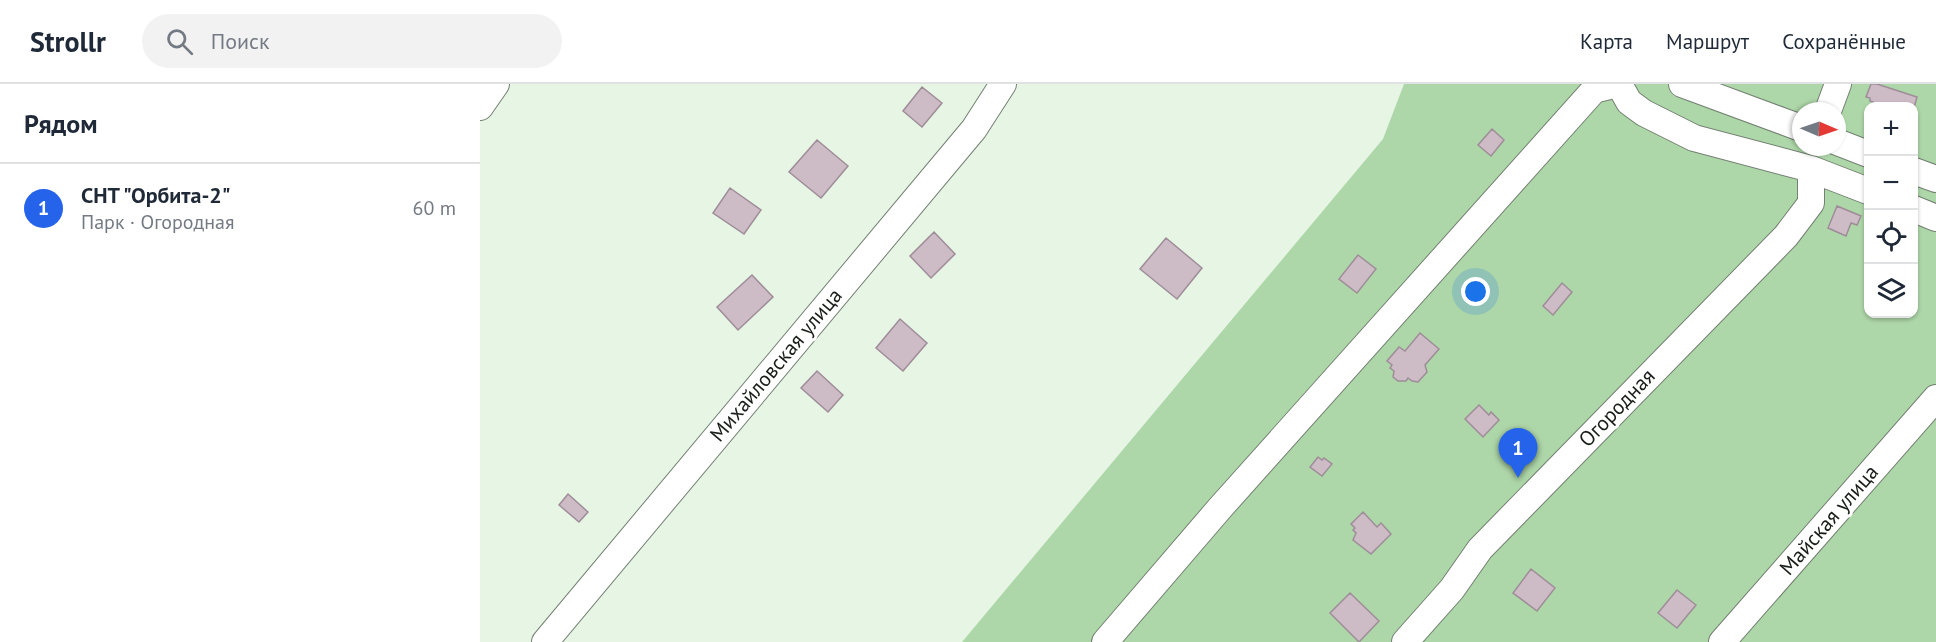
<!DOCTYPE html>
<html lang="ru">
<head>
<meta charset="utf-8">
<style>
	body { margin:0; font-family:"PT Sans",sans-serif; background:#f2f2f3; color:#1f2937 }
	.controls { position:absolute; right:18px; top:18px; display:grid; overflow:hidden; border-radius:12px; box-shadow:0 2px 4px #0004 }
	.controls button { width:54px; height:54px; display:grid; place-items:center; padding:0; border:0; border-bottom:2px solid #e0e1e3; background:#fff; color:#1f2937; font:30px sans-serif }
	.compass { position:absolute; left:1312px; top:18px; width:54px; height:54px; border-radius:50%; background:#fff; box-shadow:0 2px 4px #0004; rotate:92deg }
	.you { position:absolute; left:996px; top:208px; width:21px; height:21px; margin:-15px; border:4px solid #fff; border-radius:50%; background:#1a73e8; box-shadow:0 0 0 9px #1a73e833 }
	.badge { display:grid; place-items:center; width:39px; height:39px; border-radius:50%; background:#2563eb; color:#fff; font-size:20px; font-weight:700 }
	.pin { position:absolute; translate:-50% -50px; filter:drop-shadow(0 2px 3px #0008) }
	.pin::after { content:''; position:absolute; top:32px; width:21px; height:18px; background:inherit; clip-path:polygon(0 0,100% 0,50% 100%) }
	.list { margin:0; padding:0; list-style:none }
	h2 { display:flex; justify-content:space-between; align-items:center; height:78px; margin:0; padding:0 24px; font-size:26px }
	h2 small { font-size:20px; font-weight:400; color:#747a83 }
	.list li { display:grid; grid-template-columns:39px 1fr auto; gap:18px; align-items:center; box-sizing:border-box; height:90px; padding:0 24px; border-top:2px solid #e0e1e3 }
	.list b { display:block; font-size:22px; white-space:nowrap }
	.list p { margin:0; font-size:20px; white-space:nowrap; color:#747a83 }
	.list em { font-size:20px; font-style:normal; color:#747a83 }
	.icon { flex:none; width:33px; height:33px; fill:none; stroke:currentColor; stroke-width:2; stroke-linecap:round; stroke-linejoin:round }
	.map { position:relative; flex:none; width:1456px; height:558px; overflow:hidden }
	header { display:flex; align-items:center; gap:36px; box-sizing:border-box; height:84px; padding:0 30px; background:#fff; border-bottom:2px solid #e0e1e3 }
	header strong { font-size:28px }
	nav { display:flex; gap:33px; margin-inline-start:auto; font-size:21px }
	.search { width:420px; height:54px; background:#f2f2f3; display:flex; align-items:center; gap:15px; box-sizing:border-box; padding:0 21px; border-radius:33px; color:#747a83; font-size:22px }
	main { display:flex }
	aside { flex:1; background:#fff }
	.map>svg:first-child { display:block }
</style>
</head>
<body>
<header>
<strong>Strollr</strong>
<div class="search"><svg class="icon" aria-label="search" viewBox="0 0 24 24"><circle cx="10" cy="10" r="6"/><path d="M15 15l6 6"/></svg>Поиск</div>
<nav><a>Карта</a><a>Маршрут</a><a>Сохранённые</a></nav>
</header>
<main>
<aside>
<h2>Рядом<small></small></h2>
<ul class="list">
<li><span class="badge">1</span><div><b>СНТ &quot;Орбита-2&quot;</b><p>Парк · Огородная</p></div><em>60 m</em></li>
</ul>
</aside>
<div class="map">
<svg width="1456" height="558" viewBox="0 0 1456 558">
	<rect width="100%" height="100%" fill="#e7f5e5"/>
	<path fill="#aed7a9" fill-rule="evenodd" d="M924,0H1456V558H482L903,55ZM1388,22H1434V230H1388ZM1321,27H1357V63H1321Z"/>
	<path fill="#cdbbc6" stroke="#9e8d98" stroke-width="1.5" d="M1391,0H1397L1437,13L1434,24L1397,22L1398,20L1390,17V14L1386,13Z
		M442,3L462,19L442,43L423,27Z
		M1012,45L1024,56L1011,72L998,61Z
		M337,56L368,82L341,114L309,88Z
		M250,104L281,126L264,150L233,129Z
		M1357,122L1381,132L1377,141L1371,139L1366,152L1348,144Z
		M454,148L475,170L451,194L430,172Z
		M686,154L722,184L697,215L660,185Z
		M878,171L896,185L877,209L859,195Z
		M272,191L293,213L258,246L237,223Z
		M1082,199L1092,208L1073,231L1063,222Z
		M420,235L447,259L423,287L396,264Z
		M940,249L959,265L945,281L947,288L938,298L932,297L928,294L926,297H918L913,293L914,287L910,284L912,281L907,277L919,263L925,267Z
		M337,287L363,311L348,328L321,304Z
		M999,321L1009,331L1011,328L1019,336L1003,353L985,335Z
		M838,373L842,376L844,374L852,380L842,392L830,383Z
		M88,410L108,428L99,438L79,421Z
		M883,428L897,443L901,439L911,450L891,470L873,456L876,449L873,446L875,444L871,440Z
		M1051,485L1075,504L1057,527L1033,509Z
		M1197,506L1216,521L1197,544L1178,529Z
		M870,509L899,537L879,558L850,529Z"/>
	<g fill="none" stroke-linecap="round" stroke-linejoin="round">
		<defs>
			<path id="minor" d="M1139,0L1149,18L1164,29L1214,54L1331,85L1388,107
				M1202,0L1321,44
				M0,23L16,0
				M1348,27L1358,0
				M1357,58L1388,70
				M1434,87L1456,95
				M1434,125L1456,134
				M65,558L494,45L523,0
				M625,558L740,424L1114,6L1138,0
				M925,558L972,505L1000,465L1306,152L1331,119V85
				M1242,558L1456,314"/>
		</defs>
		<use href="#minor" stroke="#738072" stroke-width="28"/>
		<use href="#minor" stroke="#fff" stroke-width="26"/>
	</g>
	<g text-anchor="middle" stroke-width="6" stroke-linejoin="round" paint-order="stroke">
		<g font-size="21" fill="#191e19" stroke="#fff">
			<text transform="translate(296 281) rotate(-50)" y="7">Михайловская улица</text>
			<text transform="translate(1137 324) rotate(-46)" y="7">Огородная</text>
			<text transform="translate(1349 436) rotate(-49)" y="7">Майская улица</text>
		</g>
	</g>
</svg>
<div class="controls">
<button>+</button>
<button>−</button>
<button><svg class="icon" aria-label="locate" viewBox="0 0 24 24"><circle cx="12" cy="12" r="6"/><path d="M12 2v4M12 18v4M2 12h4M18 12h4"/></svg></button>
<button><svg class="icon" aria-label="layers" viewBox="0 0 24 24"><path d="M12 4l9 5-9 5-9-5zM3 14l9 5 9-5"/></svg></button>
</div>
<svg class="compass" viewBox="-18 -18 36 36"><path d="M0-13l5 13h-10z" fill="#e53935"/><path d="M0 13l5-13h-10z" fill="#747a83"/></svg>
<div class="you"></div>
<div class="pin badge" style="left:1038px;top:394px">1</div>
</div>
</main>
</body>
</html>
